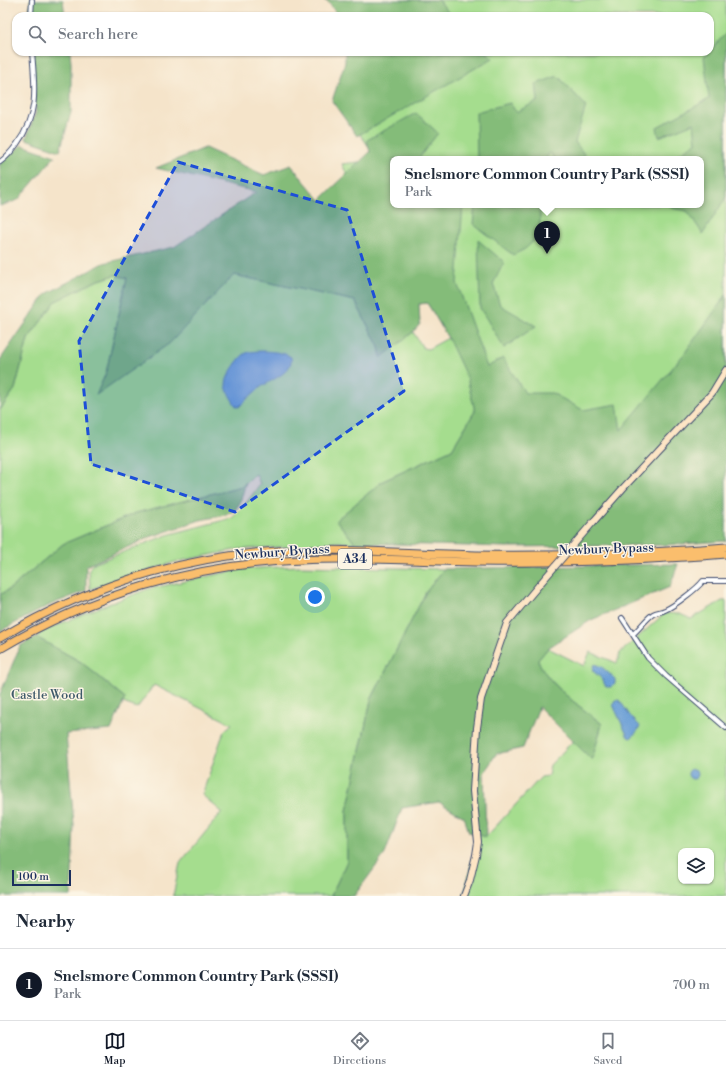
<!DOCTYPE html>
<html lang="en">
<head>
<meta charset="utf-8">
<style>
	body { margin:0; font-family:"Libre Bodoni",serif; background:#f2f2f3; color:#1f2937 }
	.controls { position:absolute; right:12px; bottom:12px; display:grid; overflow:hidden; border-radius:8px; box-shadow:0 1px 3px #0004 }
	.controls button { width:36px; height:36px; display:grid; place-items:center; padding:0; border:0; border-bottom:1px solid #e0e1e3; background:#fff; color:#1f2937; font:20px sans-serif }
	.scale { position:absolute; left:12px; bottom:10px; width:59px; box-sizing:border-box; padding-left:4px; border:2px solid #1b2f5e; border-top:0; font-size:11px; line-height:14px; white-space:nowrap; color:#1b2f5e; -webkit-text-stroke:3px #fcf5e5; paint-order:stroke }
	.you { position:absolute; left:315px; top:597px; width:14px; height:14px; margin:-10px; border:3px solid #fff; border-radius:50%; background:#1a73e8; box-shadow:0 0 0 6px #1a73e833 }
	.badge { display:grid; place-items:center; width:26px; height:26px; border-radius:50%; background:#111827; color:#fff; font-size:13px; font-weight:700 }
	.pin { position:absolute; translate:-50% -33px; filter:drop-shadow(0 1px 2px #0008) }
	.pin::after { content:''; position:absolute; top:21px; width:14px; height:12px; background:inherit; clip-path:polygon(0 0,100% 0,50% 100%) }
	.popup { position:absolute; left:390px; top:156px; width:314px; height:52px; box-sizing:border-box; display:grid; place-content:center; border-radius:8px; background:#fff; filter:drop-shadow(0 1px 3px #0005); font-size:13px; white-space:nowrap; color:#747a83 }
	.popup b { font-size:15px; color:#1f2937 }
	.popup::after { content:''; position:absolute; left:50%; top:100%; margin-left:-8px; border:8px solid transparent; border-top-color:#fff }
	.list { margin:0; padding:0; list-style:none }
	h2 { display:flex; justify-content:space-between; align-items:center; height:52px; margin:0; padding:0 16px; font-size:17px }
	h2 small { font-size:13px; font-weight:400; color:#747a83 }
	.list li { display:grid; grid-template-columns:26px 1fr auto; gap:12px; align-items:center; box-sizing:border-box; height:72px; padding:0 16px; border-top:1px solid #e0e1e3 }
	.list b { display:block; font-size:15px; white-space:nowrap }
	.list p { margin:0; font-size:13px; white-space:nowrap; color:#747a83 }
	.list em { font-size:13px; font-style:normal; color:#747a83 }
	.icon { flex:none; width:22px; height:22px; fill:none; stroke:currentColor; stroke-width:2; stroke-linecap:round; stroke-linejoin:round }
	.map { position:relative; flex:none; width:726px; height:896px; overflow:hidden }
	.search { position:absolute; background:#fff; box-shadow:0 1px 3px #0004; left:12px; right:12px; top:12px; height:44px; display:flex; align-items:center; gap:10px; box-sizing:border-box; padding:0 14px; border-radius:12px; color:#747a83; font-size:15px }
	.sheet { height:124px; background:#fff }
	nav { display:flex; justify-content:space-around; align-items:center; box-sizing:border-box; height:56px; border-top:1px solid #e0e1e3; background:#fff; font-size:11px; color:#747a83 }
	nav a { display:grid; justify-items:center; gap:2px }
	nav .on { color:#111827 }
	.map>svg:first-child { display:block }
</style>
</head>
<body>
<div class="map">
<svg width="726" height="896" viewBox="0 0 726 896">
	<rect width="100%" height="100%" fill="#fcf5e5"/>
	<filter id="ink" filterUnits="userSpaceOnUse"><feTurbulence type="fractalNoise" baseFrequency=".025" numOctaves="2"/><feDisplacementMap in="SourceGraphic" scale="8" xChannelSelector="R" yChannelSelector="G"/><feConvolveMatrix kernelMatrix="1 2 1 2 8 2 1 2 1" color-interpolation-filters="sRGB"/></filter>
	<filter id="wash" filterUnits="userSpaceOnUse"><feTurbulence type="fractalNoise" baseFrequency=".012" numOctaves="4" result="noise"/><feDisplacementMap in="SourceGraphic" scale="16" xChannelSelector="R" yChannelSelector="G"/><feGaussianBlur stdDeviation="0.9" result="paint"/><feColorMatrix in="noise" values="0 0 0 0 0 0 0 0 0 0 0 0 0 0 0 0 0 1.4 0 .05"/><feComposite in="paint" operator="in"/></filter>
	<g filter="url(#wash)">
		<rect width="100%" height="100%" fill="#f5e4ca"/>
		<path fill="#a5dd8e" stroke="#608676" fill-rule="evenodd" d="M406,0H726V370L656,453L509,448L468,380L475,411L452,449L383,481L336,520L355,543L338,542L302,546L240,549L175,562L90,589L89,569L93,564L167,535L232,518L244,506L260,484L256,474L242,486L136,513L63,544L11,588L0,595V410L15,389L28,339L56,300L96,281L115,275L127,277L106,373L97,394L234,275L355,301L379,347L381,357L413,332L423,348L428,349L448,338L434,314L427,303L419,304L351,183L342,164L366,161C367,159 370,154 370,152C370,145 357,131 352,126L437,52H710V16H416ZM393,159H701V205H393Z
			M299,566L444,569L426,592L371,700L347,811V861L331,896H173L180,863L222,812L202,795L224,731L232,724L154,685L137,708L123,703L125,698L81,662L36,637L44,631L90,611L148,589L242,569Z
			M722,601H726V896H464L478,833L486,837L541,777L548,776L550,765L573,741L592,759L602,724C582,708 547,684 538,660L548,648L584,666L590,652L617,663L620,653L665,613L680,614L691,619ZM681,851H711V881H681Z"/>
		<path fill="#84bc79" stroke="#50766c" d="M30,0H63L65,16H29Z
			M324,0H439L451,16H338L329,3Z
			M726,33V197L703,234L687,211L671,208L670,205H701V159H671L696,143L694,123L659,137L657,127L709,99L704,57Z
			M31,52H70L71,63V112L60,151L26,139L36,112Z
			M345,52H486L493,58L357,136L332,101L345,62Z
			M558,76L586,106L575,142L584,154V159H554L550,152L546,159H477L476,112L510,103L516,112L538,101L536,84Z
			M416,113L438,133L418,159H393V205H463L457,283L487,367L503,358L525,393H552L583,410L617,404L621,430L684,354L726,295V541L664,545L507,547L355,543L336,520L383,481L452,449L475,411L467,378L448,338L434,314L427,303L419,304L420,324L413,332L381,358L379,347L355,301L234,275L170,343L96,395L106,373L127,278L115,275L96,281L56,301L28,339L15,389L0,410V360L46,294L104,263L174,247L256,192L156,168L205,148L264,175L291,165L320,200L370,152L367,140Z
			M22,145L55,156L18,200L0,206V163Z
			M475,205H540V235L525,249L513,255L473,224Z
			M478,240L504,262L493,284L500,305L536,326L504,348L480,308Z
			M246,482L240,503L235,510L226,515L200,520L150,537L86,566V591L52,604L0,631V595L11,588L63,544L136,513L242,486Z
			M678,564L670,587L591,620L548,648L538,660C547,684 582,708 602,724L592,760L539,707L523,748L496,754L484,773L486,837L469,832L464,817L439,802L402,808L385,854L354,896H331L347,861V811L371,700L426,592L444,569Z
			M36,637L81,662L125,698L111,730L66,734L74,825L71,896H0V694L20,646Z"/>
		<path fill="#699ed6" stroke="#42669a" d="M265,351C275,352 283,352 291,357C294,372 271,380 261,387C253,393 246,400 239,407L236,406C233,401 226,391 226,384C226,376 240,356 246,353C252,351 259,351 265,351Z
			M594,664L602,667L615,679V683L611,687H606L602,679L592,670Z
			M615,700H618L620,701L631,717L640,726L639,729L631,738L628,737L614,707L613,704Z
			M688 774a5 5 0 1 1 10 0a5 5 0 1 1-10 0Z"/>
	</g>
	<g filter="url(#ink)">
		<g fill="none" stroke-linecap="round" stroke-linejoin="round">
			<defs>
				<path id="minor" d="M31,16L32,0
					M0,162C7,157 12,151 17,144C39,114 35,87 32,52
					M622,618L648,658L666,676L726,728
					M633,634C640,628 645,620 653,614C657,612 661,612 665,610C674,606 697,589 703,581H726"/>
				<path id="secondary" d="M594,521L625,486L712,393L726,370
					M464,896L470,880L476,855L478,842L473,791L477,728L481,699L507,623L539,585"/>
				<path id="trunk" d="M0,638C96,581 204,549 316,550C369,550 423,554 476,555C560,556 643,554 726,547
					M0,649C91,595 194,564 301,560C359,557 418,561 476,562C560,563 643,561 726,554"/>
			</defs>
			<use href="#minor" stroke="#3c4a6e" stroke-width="6"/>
			<use href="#secondary" stroke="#3c4a6e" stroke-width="8"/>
			<use href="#trunk" stroke="#3c4a6e" stroke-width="9"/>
			<use href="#minor" stroke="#fff" stroke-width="4"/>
			<use href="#secondary" stroke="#fde5c5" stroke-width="6"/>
			<use href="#trunk" stroke="#fabe6d" stroke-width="7"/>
			<defs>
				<path id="secondary-bridge" d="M539,585L594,521"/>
			</defs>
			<use href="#secondary-bridge" stroke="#3c4a6e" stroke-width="8" stroke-linecap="butt"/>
			<use href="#secondary-bridge" stroke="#fde5c5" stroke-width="6"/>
		</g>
	</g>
	<path fill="#1d4ed8" fill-opacity="0.2" stroke="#1d4ed8" stroke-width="3" stroke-dasharray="8 5" stroke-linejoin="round" d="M178,162L347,210L404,391L235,512L91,464L79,341Z"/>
	<g text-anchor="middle" stroke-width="3" stroke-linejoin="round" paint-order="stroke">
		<rect fill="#fcf5e5" stroke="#5e6a86" stroke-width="1" x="338" y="549" width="34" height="20" rx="3"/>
		<g font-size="12" font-weight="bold" fill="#1b2f5e">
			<text x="355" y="563">A34</text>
		</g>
		<g font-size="13" fill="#1b2f5e" stroke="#fcf5e5">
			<text transform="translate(606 548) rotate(-2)" y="5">Newbury Bypass</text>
			<text transform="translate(282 551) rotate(-4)" y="5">Newbury Bypass</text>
		</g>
		<g font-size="13" fill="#3e5a6a" stroke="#fcf5e5">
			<text x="47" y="699">Castle Wood</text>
		</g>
	</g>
</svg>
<div class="controls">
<button><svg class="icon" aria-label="layers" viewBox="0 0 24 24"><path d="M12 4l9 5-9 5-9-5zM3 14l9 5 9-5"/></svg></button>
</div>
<div class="scale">100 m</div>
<div class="you"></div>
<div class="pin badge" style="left:547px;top:254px">1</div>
<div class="popup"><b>Snelsmore Common Country Park (SSSI)</b>Park</div>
<div class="search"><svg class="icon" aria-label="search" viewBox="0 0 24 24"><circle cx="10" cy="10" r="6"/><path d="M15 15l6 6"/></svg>Search here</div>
</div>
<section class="sheet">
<h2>Nearby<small></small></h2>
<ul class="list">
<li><span class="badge">1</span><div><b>Snelsmore Common Country Park (SSSI)</b><p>Park</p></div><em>700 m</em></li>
</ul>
</section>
<nav>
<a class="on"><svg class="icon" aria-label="map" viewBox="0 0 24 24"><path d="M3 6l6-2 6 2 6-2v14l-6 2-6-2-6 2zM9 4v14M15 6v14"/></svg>Map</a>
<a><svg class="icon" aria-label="directions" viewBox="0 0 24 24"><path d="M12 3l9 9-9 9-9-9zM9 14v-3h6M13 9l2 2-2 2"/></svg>Directions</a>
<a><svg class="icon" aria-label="saved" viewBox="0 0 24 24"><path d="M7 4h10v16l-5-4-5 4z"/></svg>Saved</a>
</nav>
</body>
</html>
